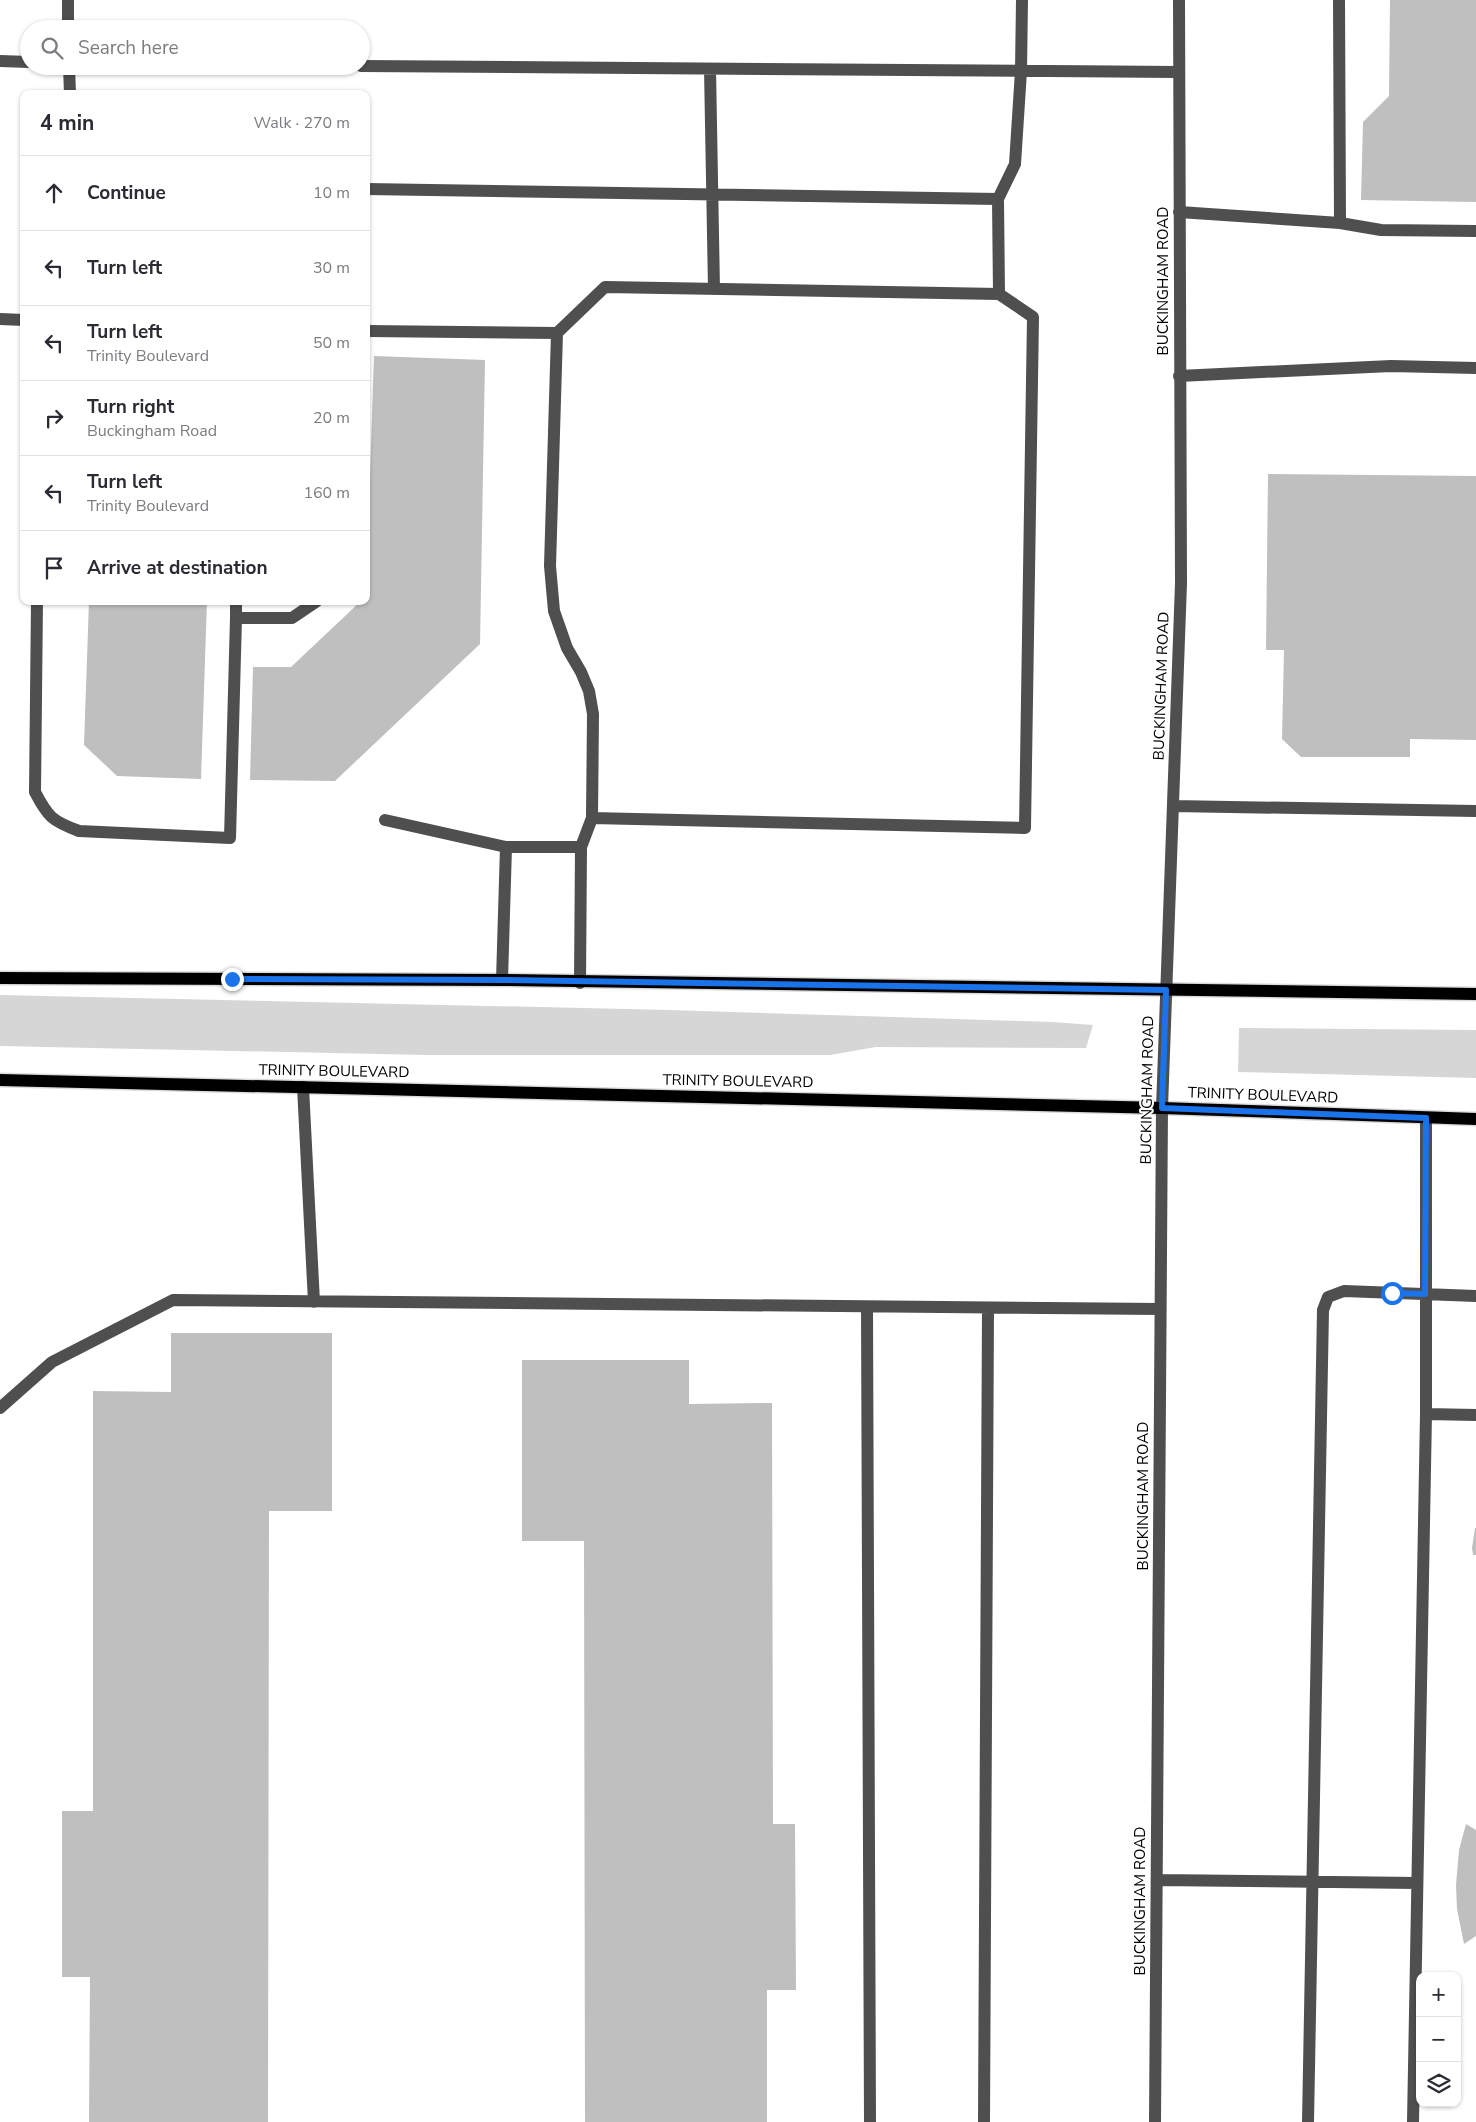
<!DOCTYPE html>
<html lang="en">
<head>
<meta charset="utf-8">
<style>
	body { margin:0; font-family:"Nunito Sans",sans-serif; background:#f7f7f7; color:#2b2b33 }
	.controls { position:absolute; right:15px; bottom:15px; display:grid; overflow:hidden; border-radius:10px; box-shadow:0 1px 4px #0004 }
	.controls button { width:45px; height:45px; display:grid; place-items:center; padding:0; border:0; border-bottom:1px solid #e1e1e2; background:#fff; color:#2b2b33; font:25px sans-serif }
	.stop { position:absolute; width:15px; height:15px; margin:-11px; border:4px solid #1a73e8; border-radius:50%; background:#fff }
	.stop.end { background:#1a73e8; border-color:#fff; box-shadow:0 1px 5px #0008 }
	.list { margin:0; padding:0; list-style:none }
	h2 { display:flex; justify-content:space-between; align-items:center; height:65px; margin:0; padding:0 20px; font-size:21px }
	h2 small { font-size:16px; font-weight:400; color:#7c7c81 }
	.list li { display:grid; grid-template-columns:32px 1fr auto; gap:15px; align-items:center; box-sizing:border-box; height:75px; padding:0 20px; border-top:1px solid #e1e1e2 }
	.list b { display:block; font-size:19px; white-space:nowrap }
	.list p { margin:0; font-size:16px; white-space:nowrap; color:#7c7c81 }
	.list em { font-size:16px; font-style:normal; color:#7c7c81 }
	.icon { flex:none; width:28px; height:28px; fill:none; stroke:currentColor; stroke-width:2; stroke-linecap:round; stroke-linejoin:round }
	.map { position:relative; flex:none; width:1476px; height:2122px; overflow:hidden }
	.search { position:absolute; background:#fff; box-shadow:0 1px 4px #0004; left:20px; top:20px; width:350px; height:55px; display:flex; align-items:center; gap:12px; box-sizing:border-box; padding:0 18px; border-radius:28px; color:#7c7c81; font-size:19px }
	.panel { position:absolute; background:#fff; box-shadow:0 1px 4px #0004; left:20px; top:90px; width:350px; height:515px; border-radius:10px }
	.map>svg:first-child { display:block }
</style>
</head>
<body>
<div class="map">
<svg width="1476" height="2122" viewBox="0 0 1476 2122">
	<rect width="100%" height="100%" fill="#fff"/>
	<path fill="#d6d6d6" d="M0,995L670,1010L1053,1022L1093,1025L1086,1048L876,1047L830,1055H427L0,1046Z
		M1239,1028L1476,1030V1078L1238,1072Z"/>
	<path fill="#bfbfbf" d="M1390,0H1476V202L1361,200L1363,122L1389,96Z
		M374,356L485,360L480,644L335,781L250,780L253,667H291L361,601H366Z
		M1268,474L1476,476V740L1410,739V757H1301L1282,739L1284,650H1266Z
		M89,601H207L201,779L117,776L84,745Z
		M171,1333H332V1511H269L268,2122H89L90,1977H62V1811H93V1391L171,1392Z
		M522,1360H689V1404L772,1403L773,1824H795L796,1990H767V2122H585L584,1541H522Z
		M1475,1528H1476V1555H1473L1472,1548Z
		M1466,1824L1476,1830V1936L1464,1944L1457,1909L1456,1885L1459,1850Z"/>
	<g fill="none" stroke-linecap="round" stroke-linejoin="round">
		<defs>
			<path id="major" d="M0,978L502,980L1476,994
				M0,1080L1162,1108L1476,1119"/>
		</defs>
		<use href="#major" stroke="#dbdbdb" stroke-width="15"/>
		<path stroke="#4f4f4f" stroke-width="12" d="M68,0V29
			M0,61L29,62
			M69,66L70,94
			M361,66L1178,72
			M710,69L714,289
			M366,189L998,199L1015,164L1021,71L1022,0
			M1179,212L1340,223L1339,0
			M1340,223L1381,230L1476,231
			M0,319L24,320
			M366,331L557,333
			M1179,376L1391,366L1476,368
			M37,601L35,792C48,817 52,821 79,831L230,838L236,618H292L317,601
			M236,618V601
			M1173,806L1476,811
			M592,818L1025,828L1033,317L999,294
			M385,820L506,847H581
			M502,980L506,847
			M580,983L581,847L592,818L593,714L589,691L581,672L567,648L554,611L550,566L557,333L605,287L999,294L998,199
			M303,1087L314,1302
			M867,1307L870,2122
			M0,1408L52,1362L173,1300L1160,1309
			M1426,1414V1118
			M1157,1880L1417,1883
			M984,2122L988,1308
			M1155,2122L1162,1108L1181,583L1179,0
			M1308,2122L1323,1310L1328,1297L1344,1291L1476,1296
			M1413,2122L1426,1414L1476,1415"/>
		<use href="#major" stroke="#000" stroke-width="12"/>
	</g>
	<g fill="none" stroke-linecap="round" stroke-linejoin="round">
		<path stroke="#1a73e8" stroke-width="6" d="M232,979L502,980L1166,990L1162,1108L1426,1118L1425,1294L1392,1293"/>
	</g>
	<g text-anchor="middle" stroke-width="4" stroke-linejoin="round" paint-order="stroke">
		<g font-size="15" fill="#000" stroke="#fff">
			<text transform="translate(1163 281) rotate(-90)" y="5">BUCKINGHAM ROAD</text>
			<text transform="translate(1161 686) rotate(-88)" y="5">BUCKINGHAM ROAD</text>
			<text transform="translate(334 1071) rotate(1)" y="5">TRINITY BOULEVARD</text>
			<text transform="translate(738 1081) rotate(1)" y="5">TRINITY BOULEVARD</text>
			<text transform="translate(1147 1090) rotate(-89)" y="5">BUCKINGHAM ROAD</text>
			<text transform="translate(1263 1095) rotate(2)" y="5">TRINITY BOULEVARD</text>
			<text transform="translate(1143 1496) rotate(-90)" y="5">BUCKINGHAM ROAD</text>
			<text transform="translate(1140 1901) rotate(-90)" y="5">BUCKINGHAM ROAD</text>
		</g>
	</g>
</svg>
<div class="controls">
<button>+</button>
<button>−</button>
<button><svg class="icon" aria-label="layers" viewBox="0 0 24 24"><path d="M12 4l9 5-9 5-9-5zM3 14l9 5 9-5"/></svg></button>
</div>
<div class="stop" style="left:1392px;top:1293px"></div>
<div class="stop end" style="left:232px;top:979px"></div>
<div class="search"><svg class="icon" aria-label="search" viewBox="0 0 24 24"><circle cx="10" cy="10" r="6"/><path d="M15 15l6 6"/></svg>Search here</div>
<section class="panel">
<h2>4 min<small>Walk · 270 m</small></h2>
<ul class="list">
<li><svg class="icon" aria-label="ahead" viewBox="0 0 24 24"><path d="M12 20V5M6 11l6-6 6 6"/></svg><div><b>Continue</b></div><em>10 m</em></li>
<li><svg class="icon" aria-label="left" viewBox="0 0 24 24"><path d="M17 20v-9H6M10 6l-5 5 5 5"/></svg><div><b>Turn left</b></div><em>30 m</em></li>
<li><svg class="icon" aria-label="left" viewBox="0 0 24 24"><path d="M17 20v-9H6M10 6l-5 5 5 5"/></svg><div><b>Turn left</b><p>Trinity Boulevard</p></div><em>50 m</em></li>
<li><svg class="icon" aria-label="right" viewBox="0 0 24 24"><path d="M7 20v-9h11M14 6l5 5-5 5"/></svg><div><b>Turn right</b><p>Buckingham Road</p></div><em>20 m</em></li>
<li><svg class="icon" aria-label="left" viewBox="0 0 24 24"><path d="M17 20v-9H6M10 6l-5 5 5 5"/></svg><div><b>Turn left</b><p>Trinity Boulevard</p></div><em>160 m</em></li>
<li><svg class="icon" aria-label="arrive" viewBox="0 0 24 24"><path d="M6 21V4h12l-3 4 3 4H6"/></svg><div><b>Arrive at destination</b></div></li>
</ul>
</section>
</div>
</body>
</html>
